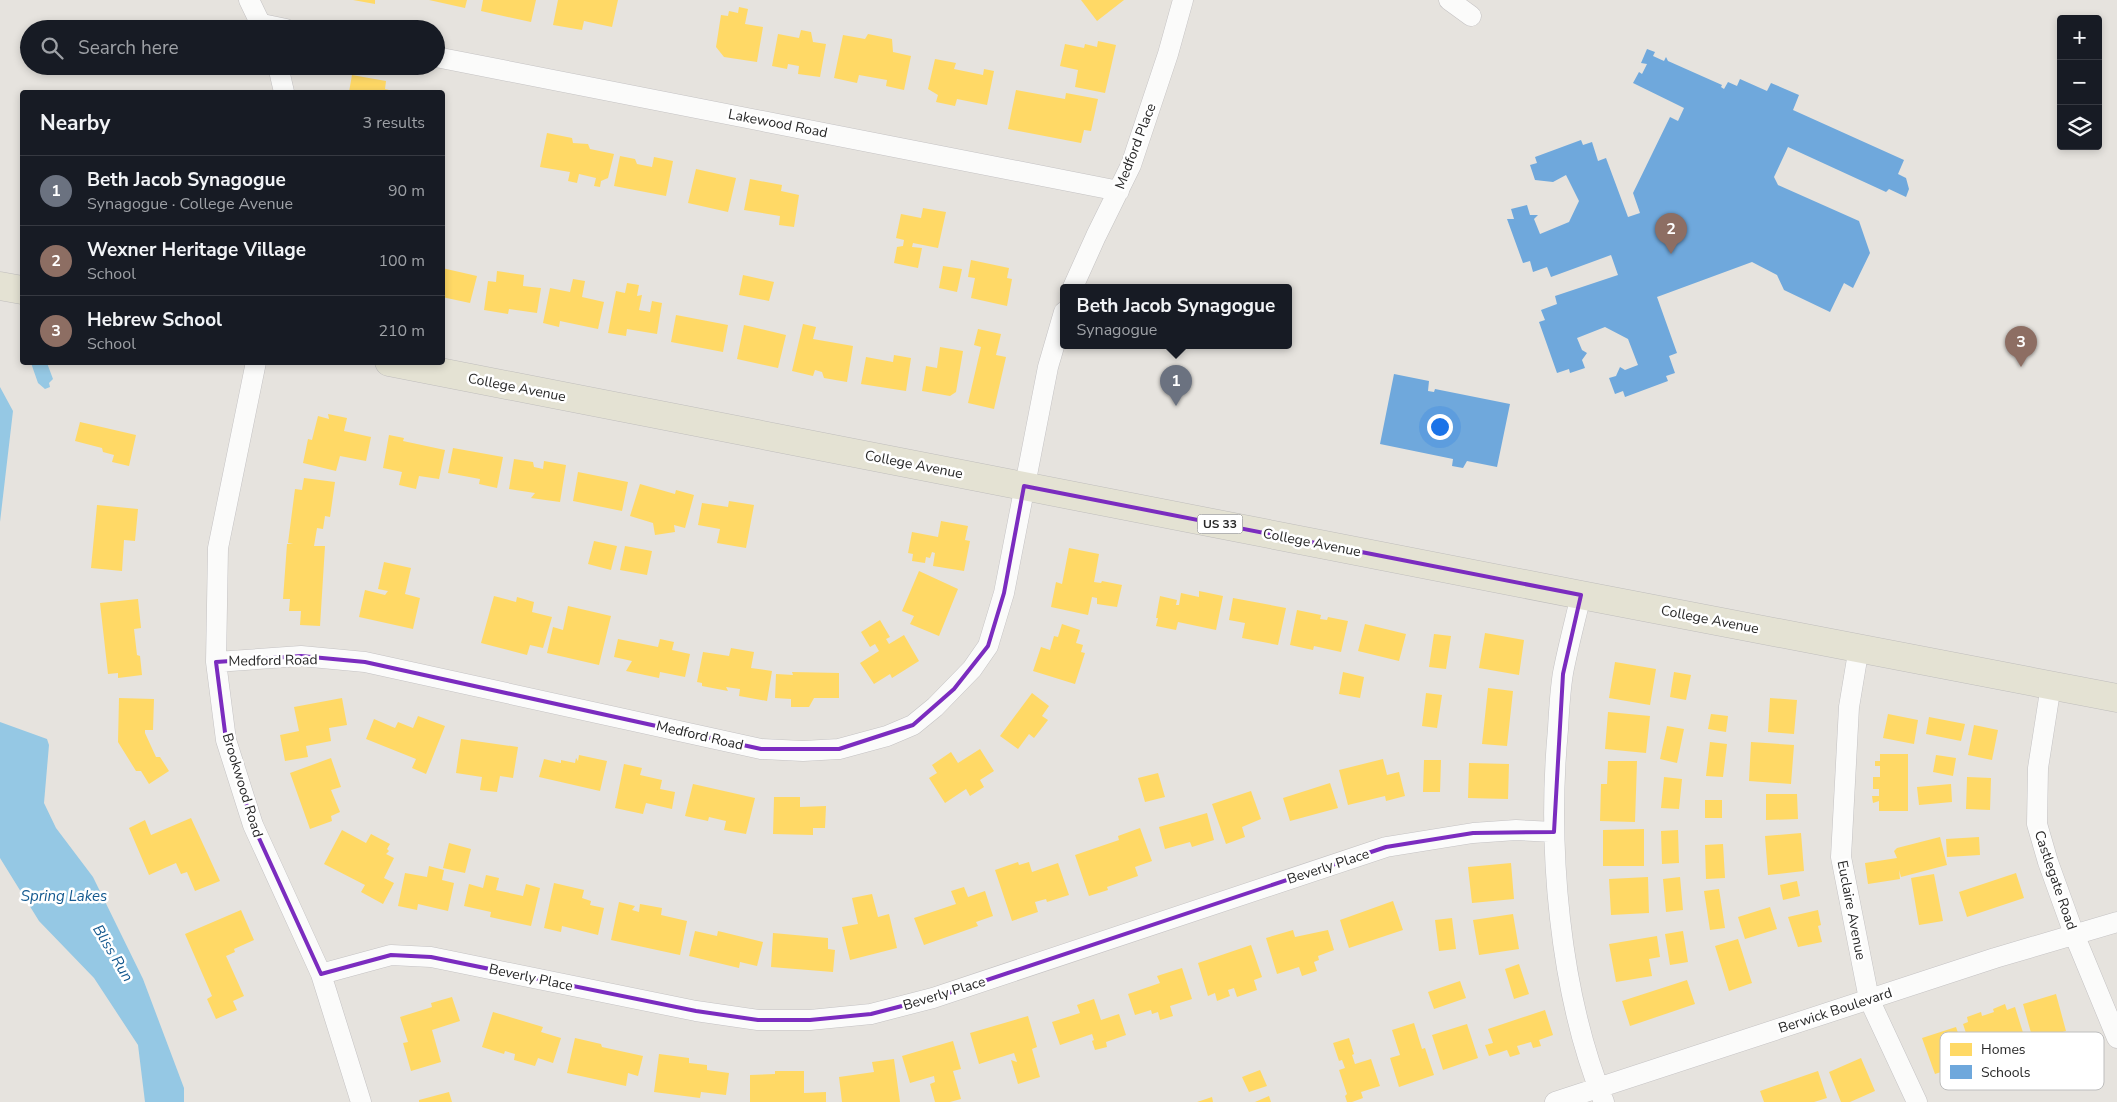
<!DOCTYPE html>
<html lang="en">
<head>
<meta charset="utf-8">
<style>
	body { margin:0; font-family:"Nunito Sans",sans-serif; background:#242831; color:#f1f3f6 }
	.controls { position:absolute; right:15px; top:15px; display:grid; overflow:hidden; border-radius:5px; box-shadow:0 2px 8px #0003 }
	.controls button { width:45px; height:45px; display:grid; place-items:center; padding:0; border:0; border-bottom:1px solid #363941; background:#171b24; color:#f1f3f6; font:25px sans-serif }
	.you { position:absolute; left:1439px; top:426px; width:18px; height:18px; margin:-12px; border:4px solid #fff; border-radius:50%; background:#1a73e8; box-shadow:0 0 0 8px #1a73e833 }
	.badge { display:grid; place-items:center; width:32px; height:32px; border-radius:50%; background:#ea580c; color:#fff; font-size:16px; font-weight:700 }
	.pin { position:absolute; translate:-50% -41px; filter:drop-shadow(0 1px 2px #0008) }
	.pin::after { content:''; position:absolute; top:26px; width:18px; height:15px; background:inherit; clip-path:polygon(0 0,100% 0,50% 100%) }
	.popup { position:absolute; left:1060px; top:284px; width:232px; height:65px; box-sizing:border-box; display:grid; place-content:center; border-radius:5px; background:#171b24; filter:drop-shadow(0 1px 4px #0005); font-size:16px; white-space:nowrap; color:#9ea1a6 }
	.popup b { font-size:19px; color:#f1f3f6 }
	.popup::after { content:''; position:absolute; left:50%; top:100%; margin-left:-10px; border:10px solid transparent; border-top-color:#171b24 }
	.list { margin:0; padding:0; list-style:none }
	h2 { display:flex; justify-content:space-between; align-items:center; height:65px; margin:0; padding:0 20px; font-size:21px }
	h2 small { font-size:16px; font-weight:400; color:#9ea1a6 }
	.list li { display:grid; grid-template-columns:32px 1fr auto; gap:15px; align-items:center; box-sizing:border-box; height:70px; padding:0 20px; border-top:1px solid #363941 }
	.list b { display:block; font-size:19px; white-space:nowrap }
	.list p { margin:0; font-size:16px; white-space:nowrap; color:#9ea1a6 }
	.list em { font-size:16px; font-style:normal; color:#9ea1a6 }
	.icon { flex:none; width:28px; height:28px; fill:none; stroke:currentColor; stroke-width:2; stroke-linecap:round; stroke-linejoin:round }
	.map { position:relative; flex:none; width:2117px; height:1102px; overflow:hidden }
	.search { position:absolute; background:#171b24; box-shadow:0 2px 8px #0003; left:20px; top:20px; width:425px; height:55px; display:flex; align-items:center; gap:12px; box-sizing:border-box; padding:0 18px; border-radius:28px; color:#9ea1a6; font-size:19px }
	.panel { position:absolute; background:#171b24; box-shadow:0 2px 8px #0003; left:20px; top:90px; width:425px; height:275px; border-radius:5px }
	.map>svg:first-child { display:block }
</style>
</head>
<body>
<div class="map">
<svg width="2117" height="1102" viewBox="0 0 2117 1102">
	<rect width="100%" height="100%" fill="#e6e3de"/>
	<path fill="#95c8e4" d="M31,363H47L53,379L49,383L50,387L45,389L38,383Z
		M0,387L13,411L0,522Z
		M0,722L47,739L49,745L44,803L56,828L93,877L143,979L184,1088V1102H145L138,1045L94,978L39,921L0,858Z"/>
	<path fill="#ffd966" d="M353,0H375V4Z
		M429,0H467L465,8Z
		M483,0H536L531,22L481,11Z
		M558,0H618L612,27L584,21L582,30L553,25Z
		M1081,0H1124L1097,21Z
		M739,7L748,9L745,24L763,27L757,62L724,57L716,47L721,15L728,16L729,11L738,13Z
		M801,30L811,32L813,42L826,44L820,77L798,74L799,66L788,64L787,69L772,66L778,34L799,38Z
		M868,34L892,39L893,52L911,56L904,90L886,86L887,80L859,75L857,83L834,78L843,35L865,39Z
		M1098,41L1116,45L1105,93L1075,87L1078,70L1060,66L1065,44L1084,48L1085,44L1097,47Z
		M935,59L956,63L954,69L983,75L984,69L994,71L987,105L957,99L955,106L936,102L938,95L928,89Z
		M352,75L386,81L385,89L397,92H349Z
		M1016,90L1065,99L1066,93L1098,99L1091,131L1084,130L1081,143L1008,129Z
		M547,133L572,138L573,143L588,144L590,149L614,154L608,178L601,181L600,187L594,186L596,178L579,174L577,183L568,181L570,172L540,167Z
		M620,156L635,159L637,164L652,167L654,157L673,161L666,196L614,186Z
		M696,169L736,178L728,212L688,203Z
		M750,179L782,185L781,191L799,195L794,227L779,225L780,216L744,210Z
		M923,208L946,212L938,248L913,243L912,247L922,248L918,268L894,263L897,247L903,246L904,240L896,238L901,214L921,218Z
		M971,260L1009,268L1007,278L1012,279L1007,306L971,298L975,278L968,277Z
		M943,266L962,269L957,292L939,288Z
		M442,268L477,276L470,303L442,297Z
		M497,271L524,275L523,286L541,288L537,313L509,309L508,314L484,310L488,281L496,282Z
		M743,275L774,282L769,301L739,295Z
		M573,279L585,281L582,297L604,302L598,329L560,321L559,327L543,323L550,288L570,292Z
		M627,283L639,285L637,296L642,295L639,310L650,312L652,301L662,303L657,334L627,329L626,336L608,333L616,291L625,293Z
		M676,315L728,325L723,352L671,342Z
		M803,324L816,327L813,339L853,346L847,382L824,378L822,372L815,370L813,376L792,371Z
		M744,325L786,335L778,368L737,359Z
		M978,329L1001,334L996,355L1006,357L994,409L968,403L981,347L974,345Z
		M940,347L963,351L956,392L950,396L922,391L926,366L937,368Z
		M894,355L911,358L906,391L861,384L866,357L893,362Z
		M328,414L347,418L344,431L371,437L366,461L340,456L336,471L303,463L308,439L312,440L318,416L329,419Z
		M80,422L136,435L129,466L112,462L114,455L103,452L102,448L75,441Z
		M389,435L404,438L403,441L445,450L439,479L419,476L416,489L399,485L402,472L383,468Z
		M453,448L503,457L497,488L479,484L480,479L448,473Z
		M514,459L533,462L534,467L543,469L544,461L566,465L560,502L531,498L535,493L509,489Z
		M578,472L628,482L622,511L573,501Z
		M304,478L335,482L330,517L325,516L323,529L317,528L314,546H325L320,626L300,625L301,611H289L290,599H283L287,544H293L288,543L295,489L302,490Z
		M640,484L675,494L676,490L694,495L685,528L674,525L675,532L655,535L653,523L630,516Z
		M729,501L754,505L746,548L717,543L720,529L698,525L702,503L728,507Z
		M97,505L138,509L135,541L124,540L122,571L91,568Z
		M941,521L968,526L965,540L970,541L964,571L933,566L935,553L932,552L930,558L926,557L925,563L912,561L913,554L908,553L912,532L938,537Z
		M594,541L617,546L611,570L588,564Z
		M625,546L652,551L647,575L620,570Z
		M1069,548L1099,554L1094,582L1101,583L1102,581L1122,585L1117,607L1097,604V598L1092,597L1088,615L1051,607L1056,582L1062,584Z
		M384,562L411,568L405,594L420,598L413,629L359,617L365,590L385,595L388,591L378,589Z
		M919,571L958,589L939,636L910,624L914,616L902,611Z
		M1199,591L1223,596L1216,630L1178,622L1176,630L1156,626L1158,618H1156L1160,596L1177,600L1176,605H1179L1181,593L1199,597Z
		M494,596L516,602L517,597L534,602L532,612L552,617L543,648L530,645L527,655L481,643Z
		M1233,598L1286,608L1278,645L1242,638L1245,623L1229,620Z
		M138,599L141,628L134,629L137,655L140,656L142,675L118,678V673L108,674L100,603Z
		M568,606L611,616L599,665L547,653L553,627L563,630Z
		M1297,610L1321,615L1320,619L1327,620L1328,617L1348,621L1341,652L1314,646L1313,650L1290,645Z
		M880,620L890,637L886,639L889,644L904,635L919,661L892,678L890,674L874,684L860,663L879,651L875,644L870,647L861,632Z
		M1062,624L1080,630L1076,643L1083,645L1081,652L1085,653L1075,684L1033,671L1041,647L1050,650L1054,636L1058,637Z
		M1365,624L1406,634L1399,661L1358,651Z
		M1485,633L1524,640L1519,675L1479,668Z
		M1434,634L1451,636L1446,669L1429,667Z
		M618,639L658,647L660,639L674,642L672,650L690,654L685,677L660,672L659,678L626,671L632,661L614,657Z
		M731,648L754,652L751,668L772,671L767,701L739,696L740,689L726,687L728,691L702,686V683L697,682L703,652L729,656Z
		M1615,662L1656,669L1650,705L1609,698Z
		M792,672L839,673V698H814L809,707H791V699L775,698L776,674L793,675Z
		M1343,672L1364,677L1360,698L1339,694Z
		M1674,672L1691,675L1686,700L1670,697Z
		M1488,688L1513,691L1507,746L1482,744Z
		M1032,693L1049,706L1042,716L1048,720L1034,738L1029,734L1018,749L1000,736Z
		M1426,693L1442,695L1437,728L1422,726Z
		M119,698L154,699L153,730H145V733L156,757H160L169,771L149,784L141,771H136L118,742Z
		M342,698L347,725L329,728L331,741L306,746L308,757L285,761L280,735L299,731L294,707Z
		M1770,698L1797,700L1794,734L1768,732Z
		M1608,712L1650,716L1646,753L1605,749Z
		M1711,714L1728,716L1726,732L1708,729Z
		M1888,714L1918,720L1914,744L1883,738Z
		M418,716L445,726L426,774L412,768L416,759L366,739L374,719L395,728L398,722L413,728Z
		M1929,717L1965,724L1961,741L1926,734Z
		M1974,725L1998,730L1992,760L1968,755Z
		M1667,726L1684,729L1677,763L1660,759Z
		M461,739L518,747L513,778L500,776L497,792L480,790L482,777L456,773Z
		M1710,742L1727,744L1723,777L1706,776Z
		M1751,742L1794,745L1791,784L1749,781Z
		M980,749L994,771L980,780L984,787L970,796L966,789L945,803L929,778L937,773L932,765L951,752L958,763Z
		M1880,754H1908V811H1879V801L1873,803L1872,796H1879V789H1873V777H1880V766H1875V761H1880Z
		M579,755L607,761L600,791L539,777L544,759L561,763V760L575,763L576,758L578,761Z
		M1936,755L1956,758L1953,776L1933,772Z
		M331,758L341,787L331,790L340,812L331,816L332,821L310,829L290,773Z
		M1383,759L1387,775L1399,772L1405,796L1386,801L1385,796L1348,805L1339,770Z
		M1424,760H1441L1440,792H1423Z
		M1608,761H1637L1635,822L1600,821L1601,784H1607Z
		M1469,763L1509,764L1508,799L1468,798Z
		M624,764L642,768L640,775L662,780L660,789L675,792L672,809L646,803L643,814L615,808Z
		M1158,773L1165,797L1145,802L1138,778Z
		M1664,777L1682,779L1679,809L1661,808Z
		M1967,777L1991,778L1990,810L1966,809Z
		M1330,783L1338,808L1290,821L1283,798Z
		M693,784L755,798L746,834L724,830L726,821L709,817L708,821L685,816Z
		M1951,784L1952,802L1919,805L1917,787Z
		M1251,791L1261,819L1242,827L1245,837L1226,844L1212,804Z
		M1766,794H1797L1798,819L1766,820Z
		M774,797H800V807L826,806L825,828H813V835L773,834Z
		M1705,800H1722V818H1705Z
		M1207,813L1214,840L1192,847L1190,842L1165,849L1159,827Z
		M191,818L220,881L195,891L187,872L181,874L176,863L149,875L129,828L145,820L151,835Z
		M1140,828L1152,861L1135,867L1138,876L1107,887L1108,890L1089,896L1075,855L1119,840L1118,836Z
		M1644,829V866H1603V830Z
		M342,830L366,843L371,834L390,844L387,849L389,851L386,854L394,858L384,878L394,883L383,904L361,892L365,885L324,864Z
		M1678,830L1679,863L1662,864L1661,831Z
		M1801,833L1804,871L1768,875L1765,836Z
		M1940,837L1947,865L1901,877L1899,870L1900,879L1868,884L1865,863L1897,858L1894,851L1897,848Z
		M1979,837L1980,855L1947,857L1946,839Z
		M449,843L471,849L465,873L443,868Z
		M1723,844L1725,878L1706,879L1705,845Z
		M1018,862L1019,865L1029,862L1032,872L1058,863L1069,895L1047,902L1046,899L1035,902L1038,912L1012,921L995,870Z
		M1511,863L1514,899L1472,903L1468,867Z
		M429,866L444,870L442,880L454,883L448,911L418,904L417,910L398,906L405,873L427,877Z
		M2016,873L2024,898L1967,917L1959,892Z
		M1934,874L1943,921L1919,925L1911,878Z
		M486,875L499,878L496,890L523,896L526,884L540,888L531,926L490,917L491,912L464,906L469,884L483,888Z
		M1648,877L1649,913L1611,915L1609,879Z
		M1680,877L1683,910L1666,912L1663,879Z
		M1797,881L1800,896L1783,900L1780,885Z
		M554,883L584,890L582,898L591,901L590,905L604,908L598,935L562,926L561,932L544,928Z
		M964,887L968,897L985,891L993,916L976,922L978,926L924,945L914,918L956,904L951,891Z
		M1719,889L1725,928L1710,930L1704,891Z
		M872,894L878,917L889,914L897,948L850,960L842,927L858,924L852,898Z
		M1393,901L1403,930L1349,948L1340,920Z
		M619,902L635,906L632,910L639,912L640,904L662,908L661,915L687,921L680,955L611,940Z
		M1770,907L1777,929L1745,939L1738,917Z
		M241,910L254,940L234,949L235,952L226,956L244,996L233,1001L237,1010L216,1019L207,999L212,996L185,934Z
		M1818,910L1821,925L1818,926L1822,942L1798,947L1788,917Z
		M1513,914L1519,949L1479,955L1473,920Z
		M1452,918L1456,949L1439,951L1435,920Z
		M1293,930L1295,937L1328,930L1334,950L1318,956L1319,960L1314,962L1317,971L1302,976L1299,967L1277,974L1266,938Z
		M695,931L717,936L718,931L763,942L757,966L740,962L739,968L689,956Z
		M1683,931L1688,962L1670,965L1665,934Z
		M773,933L828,938V949L835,950L833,972L771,967Z
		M1657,936L1660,957L1649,959L1652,976L1616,982L1609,944Z
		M1738,939L1752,983L1729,991L1715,946Z
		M1251,945L1262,977L1254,980L1257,990L1237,997L1234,988L1228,990L1230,996L1217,1001L1215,993L1208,996L1198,963Z
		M1519,964L1529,994L1514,999L1505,969Z
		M1182,968L1192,999L1170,1006L1173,1016L1160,1020L1158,1012L1152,1014L1151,1010L1135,1015L1128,994L1160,983L1157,976Z
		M1687,980L1695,1004L1630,1026L1622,1001Z
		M1460,981L1466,998L1434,1009L1428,992Z
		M2056,994L2066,1031L2033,1040L2023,1004Z
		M452,997L460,1021L432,1030L441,1062L411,1071L403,1043L408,1042L400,1017L432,1007L431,1003Z
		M1094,999L1101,1020L1119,1014L1126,1035L1106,1042L1107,1047L1095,1050L1092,1041L1094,1040L1092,1034L1060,1045L1052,1022L1080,1013L1077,1005Z
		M2005,1004L2007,1010L2015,1007L2025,1039L1974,1057L1963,1024L1968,1022L1967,1017L1981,1012L1982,1016L1994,1012L1993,1009Z
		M1545,1010L1553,1035L1539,1040L1541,1046L1533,1048L1531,1042L1517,1046L1520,1054L1510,1057L1507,1050L1489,1056L1485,1045L1493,1043L1488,1029Z
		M493,1012L543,1027L541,1032L561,1038L553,1063L538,1058L535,1066L514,1060L515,1054L505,1051L504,1054L482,1047Z
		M1028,1016L1037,1047L1032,1049L1040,1077L1018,1084L1011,1060L1017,1062L1014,1053L979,1064L970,1033Z
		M1414,1023L1422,1049L1425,1048L1434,1075L1399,1087L1390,1058L1400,1055L1392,1030Z
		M1467,1024L1478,1058L1443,1070L1432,1035Z
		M1956,1027L1968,1063L1935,1074L1922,1038Z
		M575,1038L601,1044L602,1047L643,1056L638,1076L628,1073L626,1086L567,1073Z
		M1349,1038L1354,1054L1352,1055L1355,1064L1371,1059L1380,1086L1361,1092L1363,1098L1352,1102H1347L1345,1096L1347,1094L1339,1070L1345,1068L1342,1060L1339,1061L1333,1043Z
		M953,1041L961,1069L953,1071L961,1099L950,1102H935L930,1084L935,1082L934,1076L910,1083L902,1056Z
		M2069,1043L2074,1059L2043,1070L2038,1054Z
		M659,1054L689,1058V1063L707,1065V1070L729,1073L726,1095L701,1092L700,1098L654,1092Z
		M1861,1058L1875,1091L1850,1102H1841L1829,1072Z
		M894,1059L900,1102H842L839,1077L874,1072L872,1062Z
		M2035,1061L2040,1079L2008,1088L2002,1070Z
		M1260,1070L1267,1086L1249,1092L1242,1077Z
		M775,1071H804V1093L826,1092V1102H750V1075L775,1074Z
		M1818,1071L1827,1098L1814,1102H1764L1760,1091Z
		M449,1092L452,1102H419V1100Z
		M1269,1096L1271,1102H1255Z
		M1212,1097L1213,1102H1197Z"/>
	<path fill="#6fa8dc" d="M1647,49L1655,52L1653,56L1664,61L1666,57L1668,61L1722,85L1721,87L1724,89L1728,82L1737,86L1740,79L1767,91L1771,83L1799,95L1793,110L1904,160L1898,174L1906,178L1909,189L1906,197L1889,189L1886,192L1788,147L1774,177L1778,185L1859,221L1870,253L1853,288L1844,283L1830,312L1784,290L1777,275L1752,262L1657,297L1677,353L1669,356L1675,373L1666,376L1668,381L1625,397L1623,391L1615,394L1609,378L1616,376L1620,367L1625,370L1638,365L1628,339L1605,327L1577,338L1582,350L1587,353L1582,360L1585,368L1570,373L1569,369L1557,373L1539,322L1545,320L1541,310L1557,304L1555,296L1618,275L1611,255L1551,277L1547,267L1533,272L1530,261L1523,263L1507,219H1514L1511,209L1527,205L1530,215H1538L1534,219L1540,234L1569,222L1579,201L1566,175L1553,182L1535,180L1530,165L1537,163L1535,157L1581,140L1583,145L1592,142L1598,161L1606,158L1628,217L1640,213L1633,193L1670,117L1678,121L1684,108L1633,83L1639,72L1642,74L1647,64L1641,63Z
		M1394,374L1429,381L1428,391L1434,392L1435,389L1510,404L1497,467L1467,461L1463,468L1452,466L1453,459L1380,444Z"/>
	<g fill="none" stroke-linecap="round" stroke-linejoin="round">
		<defs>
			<path id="minor" d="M249,0L263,29
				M1449,0L1471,16
				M262,24L286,29
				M436,57L1119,191
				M278,66L284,92
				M1073,287L1096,236L1131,165L1168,54L1183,0
				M256,362L218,548L216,662L226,740L253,825L321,974L361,1102
				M1581,595C1575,621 1568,647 1563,673C1560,691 1559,711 1558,729C1547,847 1559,992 1604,1102
				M1859,647L1849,707L1841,857L1869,999L1917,1102
				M216,662L301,656L365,662L761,749L803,751L839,749L887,736L913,725L935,707L972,669L988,646L1004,593L1048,367L1064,312
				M2051,685L2038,768L2037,824L2048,862L2074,934L2117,1038
				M321,974L391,955L431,957L696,1011L758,1020H810L871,1014L933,998L1386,847L1473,833L1516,830L1554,832
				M1555,1102L1995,958L2117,922"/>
			<path id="primary" d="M0,286L22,290
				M389,362L1581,595L2117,698"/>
		</defs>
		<use href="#minor" stroke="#c4c2c3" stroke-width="21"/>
		<use href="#primary" stroke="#bfbdbc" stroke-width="29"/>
		<use href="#minor" stroke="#fbfbfa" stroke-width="20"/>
		<use href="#primary" stroke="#e4e2d3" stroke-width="28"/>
	</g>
	<path fill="none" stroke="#7b2cbf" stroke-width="4" stroke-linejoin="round" d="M1024,486L1581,595L1563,674L1554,832L1473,833L1386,847L933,998L871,1014L810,1020H758L696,1011L431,957L391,955L321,974L253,825L226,740L216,662L301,656L365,662L761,749H839L913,725L954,689L988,646L1004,593Z"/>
	<g text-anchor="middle" stroke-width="5" stroke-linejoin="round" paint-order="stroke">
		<rect fill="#fff" stroke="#686868" stroke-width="1" x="1197.5" y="514.5" width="45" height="19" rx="4"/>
		<g font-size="12" font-weight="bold" fill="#282828">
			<text x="1220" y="528">US 33</text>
		</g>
		<g font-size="14" fill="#282828" stroke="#fff">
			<text transform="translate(778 123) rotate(11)" y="5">Lakewood Road</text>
			<text transform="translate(1135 146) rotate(-69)" y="5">Medford Place</text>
			<text transform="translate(517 387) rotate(11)" y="5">College Avenue</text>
			<text transform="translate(914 464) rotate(11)" y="5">College Avenue</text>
			<text transform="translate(1312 542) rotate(11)" y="5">College Avenue</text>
			<text transform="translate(1710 619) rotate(11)" y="5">College Avenue</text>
			<text transform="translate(273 660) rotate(-1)" y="5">Medford Road</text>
			<text transform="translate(700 735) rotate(13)" y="5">Medford Road</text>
			<text transform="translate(243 785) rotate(73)" y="5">Brookwood Road</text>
			<text transform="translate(1328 866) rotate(-18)" y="5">Beverly Place</text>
			<text transform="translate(2056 880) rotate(71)" y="5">Castlegate Road</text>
			<text transform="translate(1852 910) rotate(79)" y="5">Euclaire Avenue</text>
			<text transform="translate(531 977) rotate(12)" y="5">Beverly Place</text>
			<text transform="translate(944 993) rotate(-17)" y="5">Beverly Place</text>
			<text transform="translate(1835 1010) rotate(-18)" y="5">Berwick Boulevard</text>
		</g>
		<g font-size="15" font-style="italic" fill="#14598f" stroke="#fff">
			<text x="64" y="901">Spring Lakes</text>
			<text transform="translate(113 953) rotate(59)" y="5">Bliss Run</text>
		</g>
	</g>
	<rect x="1940" y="1032" width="164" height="58" rx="8" fill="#fff" stroke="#bebebe" stroke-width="1"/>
	<rect x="1950" y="1043" width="22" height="13" fill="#ffd966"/>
	<rect x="1950" y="1065" width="22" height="14" fill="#6fa8dc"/>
	<g font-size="14" fill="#282828">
		<text x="1981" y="1054">Homes</text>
		<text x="1981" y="1077">Schools</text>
	</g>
</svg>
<div class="controls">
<button>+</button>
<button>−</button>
<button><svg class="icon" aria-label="layers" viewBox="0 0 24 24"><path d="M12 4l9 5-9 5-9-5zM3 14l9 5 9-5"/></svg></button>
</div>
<div class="you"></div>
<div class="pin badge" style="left:1176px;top:406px;background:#6b7280">1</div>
<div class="popup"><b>Beth Jacob Synagogue</b>Synagogue</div>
<div class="pin badge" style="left:1671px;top:254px;background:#8d6e63">2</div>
<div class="pin badge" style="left:2021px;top:367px;background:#8d6e63">3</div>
<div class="search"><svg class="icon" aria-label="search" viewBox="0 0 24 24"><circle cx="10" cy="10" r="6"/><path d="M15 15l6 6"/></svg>Search here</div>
<section class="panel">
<h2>Nearby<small>3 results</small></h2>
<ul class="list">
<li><span class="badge" style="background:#6b7280">1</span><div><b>Beth Jacob Synagogue</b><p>Synagogue · College Avenue</p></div><em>90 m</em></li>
<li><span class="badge" style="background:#8d6e63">2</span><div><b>Wexner Heritage Village</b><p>School</p></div><em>100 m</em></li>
<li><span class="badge" style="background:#8d6e63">3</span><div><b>Hebrew School</b><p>School</p></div><em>210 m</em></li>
</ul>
</section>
</div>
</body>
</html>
